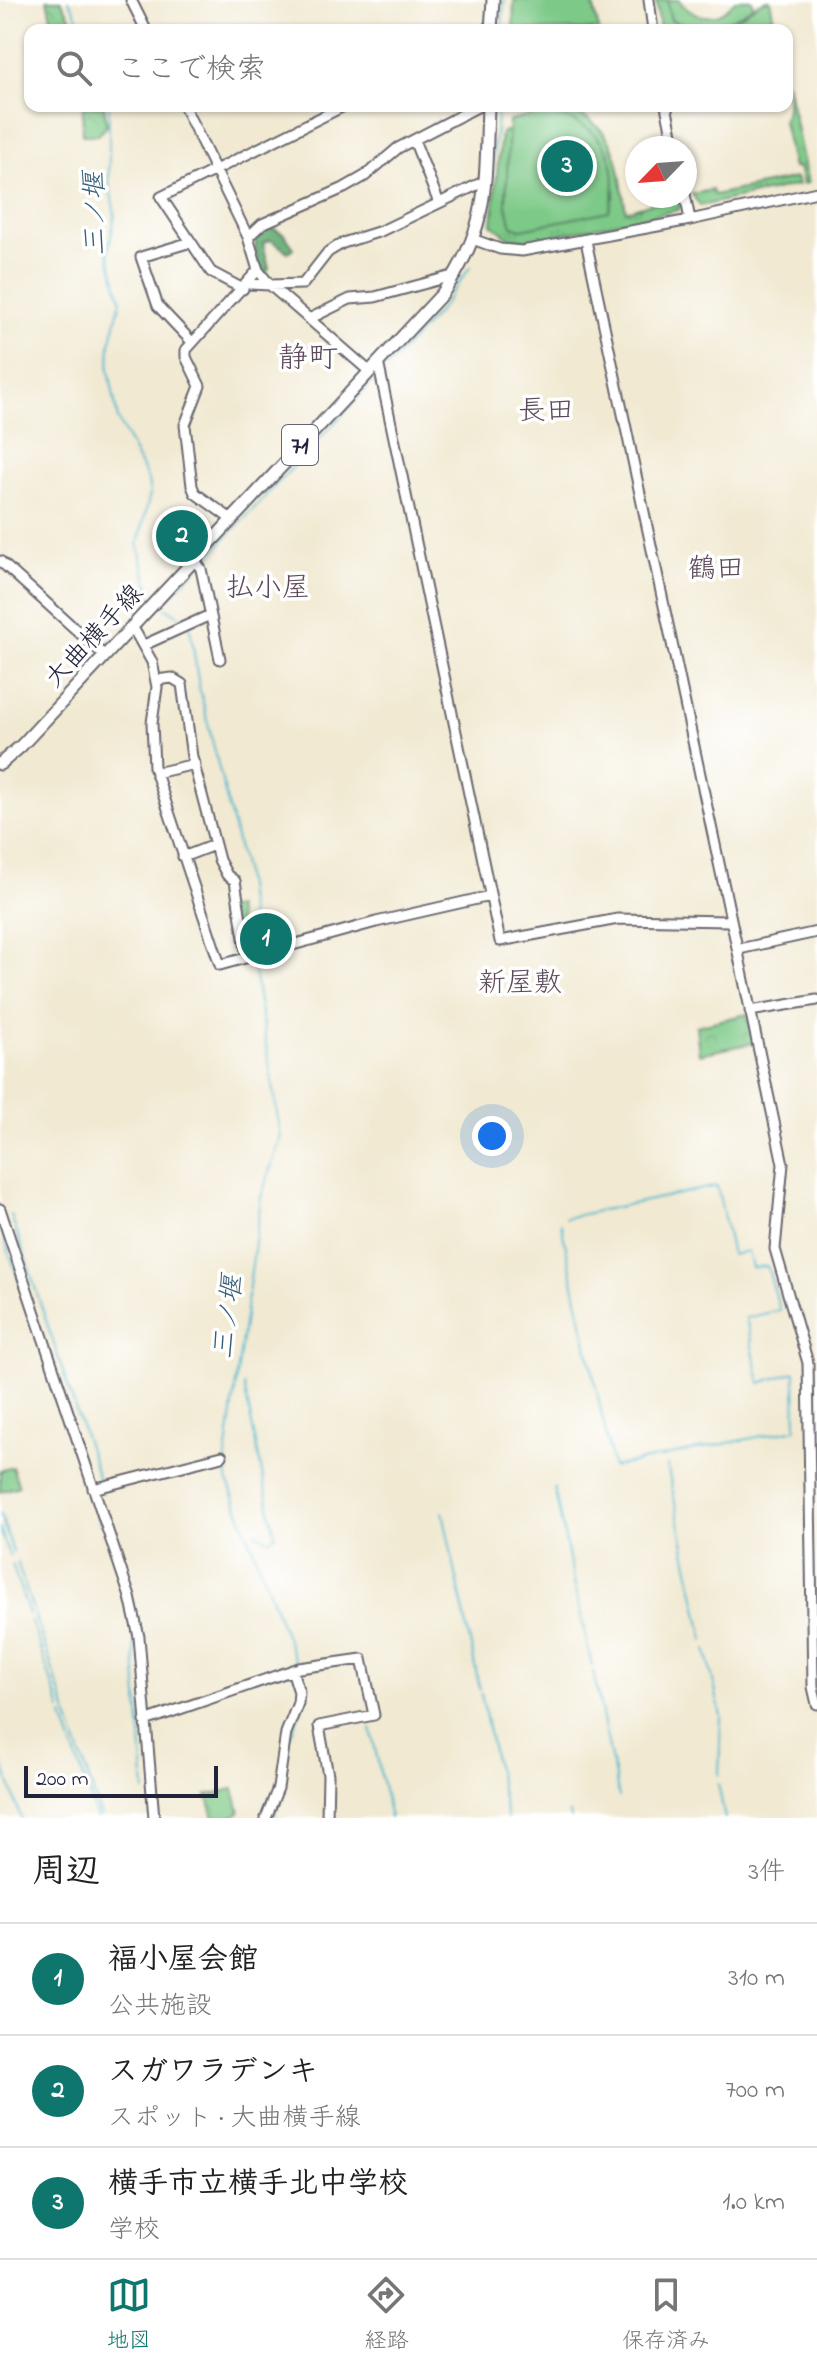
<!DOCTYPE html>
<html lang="ja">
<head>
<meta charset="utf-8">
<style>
	body { margin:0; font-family:"Indie Flower","Klee One",sans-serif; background:#f6f6f6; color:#222 }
	.compass { position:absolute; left:625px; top:136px; width:72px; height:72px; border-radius:50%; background:#fff; box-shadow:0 2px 6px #0004; rotate:245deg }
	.scale { position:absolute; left:24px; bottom:20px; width:194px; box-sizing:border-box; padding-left:8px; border:4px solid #22223b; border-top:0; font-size:22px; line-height:28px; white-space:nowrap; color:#22223b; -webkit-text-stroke:6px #fff; paint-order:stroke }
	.you { position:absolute; left:492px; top:1136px; width:28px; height:28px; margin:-20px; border:6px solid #fff; border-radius:50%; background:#1a73e8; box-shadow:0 0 0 12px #1a73e833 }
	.badge { display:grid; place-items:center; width:52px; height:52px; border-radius:50%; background:#0f766e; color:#fff; font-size:26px; font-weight:700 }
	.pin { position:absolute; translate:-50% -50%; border:4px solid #fff; box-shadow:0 2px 8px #0006 }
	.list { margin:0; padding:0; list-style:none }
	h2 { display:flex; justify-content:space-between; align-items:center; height:104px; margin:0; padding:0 32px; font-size:34px }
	h2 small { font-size:26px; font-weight:400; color:#767676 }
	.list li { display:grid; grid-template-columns:52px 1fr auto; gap:24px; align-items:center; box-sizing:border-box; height:112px; padding:0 32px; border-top:2px solid #e0e0e0 }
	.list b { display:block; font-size:30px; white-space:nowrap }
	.list p { margin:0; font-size:26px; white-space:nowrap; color:#767676 }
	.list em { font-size:26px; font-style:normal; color:#767676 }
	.icon { flex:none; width:44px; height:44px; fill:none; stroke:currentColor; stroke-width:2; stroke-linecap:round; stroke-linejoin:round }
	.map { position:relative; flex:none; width:817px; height:1818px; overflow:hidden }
	.search { position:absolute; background:#fff; box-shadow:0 2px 6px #0004; left:24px; right:24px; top:24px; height:88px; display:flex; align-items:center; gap:20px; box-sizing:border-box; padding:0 28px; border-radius:16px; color:#767676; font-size:30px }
	.sheet { height:440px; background:#fff }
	nav { display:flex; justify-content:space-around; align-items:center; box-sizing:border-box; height:112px; border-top:2px solid #e0e0e0; background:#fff; font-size:22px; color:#767676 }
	nav a { display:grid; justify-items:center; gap:4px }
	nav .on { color:#0f766e }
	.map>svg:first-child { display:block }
</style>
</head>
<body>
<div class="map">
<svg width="817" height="1818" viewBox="0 0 817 1818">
	<defs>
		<pattern id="grass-tufts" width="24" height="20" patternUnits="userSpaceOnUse" patternTransform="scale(2)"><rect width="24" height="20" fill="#7dc987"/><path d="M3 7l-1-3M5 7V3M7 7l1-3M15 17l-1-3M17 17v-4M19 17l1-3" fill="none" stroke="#6cac75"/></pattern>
		<pattern id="forest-firs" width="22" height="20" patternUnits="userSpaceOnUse" patternTransform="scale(2)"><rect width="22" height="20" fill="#66ad74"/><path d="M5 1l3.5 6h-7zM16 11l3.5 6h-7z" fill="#548c60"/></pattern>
		<pattern id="park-crowns" width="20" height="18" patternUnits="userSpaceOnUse" patternTransform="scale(2)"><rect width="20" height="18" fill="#7dc987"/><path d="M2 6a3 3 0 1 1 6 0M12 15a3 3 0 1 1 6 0" fill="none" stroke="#6cac75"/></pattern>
	</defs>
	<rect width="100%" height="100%" fill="#fff"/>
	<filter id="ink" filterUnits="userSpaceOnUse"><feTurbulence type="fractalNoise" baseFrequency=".0125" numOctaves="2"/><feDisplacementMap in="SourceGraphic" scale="16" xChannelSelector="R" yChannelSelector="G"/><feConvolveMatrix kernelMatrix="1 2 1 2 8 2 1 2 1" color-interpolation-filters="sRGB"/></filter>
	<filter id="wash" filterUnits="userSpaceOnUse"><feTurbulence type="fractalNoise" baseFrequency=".006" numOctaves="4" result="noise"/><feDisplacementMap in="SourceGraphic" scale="32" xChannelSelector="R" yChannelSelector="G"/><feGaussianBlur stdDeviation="1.8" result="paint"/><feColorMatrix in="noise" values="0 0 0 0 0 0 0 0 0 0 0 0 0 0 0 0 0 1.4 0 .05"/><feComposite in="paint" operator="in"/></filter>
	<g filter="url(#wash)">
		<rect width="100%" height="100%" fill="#f1e9d1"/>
		<path fill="url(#grass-tufts)" stroke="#507661" stroke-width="2" d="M656,0H667L671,20C689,28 725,24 742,15C751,10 759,0 770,0L776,30H772L769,18L709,30H660Z
			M787,83L808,183L803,184L799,167L793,168L783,121L787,109Z
			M569,109C621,131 617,162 626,211L676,196L681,202L679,210L528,241L508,237L492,224L501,133L509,130L506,204L614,197L611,160L556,114H539Z
			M796,178L798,185L700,206L692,194L712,190L714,195Z
			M12,1467L19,1486L0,1492V1471Z"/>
		<path fill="url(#forest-firs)" stroke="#446858" stroke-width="2" d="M269,226L284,234L294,248L288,252L271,240L263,243L269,269L264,275C255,258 248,236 269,226Z"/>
		<path fill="url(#park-crowns)" stroke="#507661" stroke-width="2" d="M47,0H61L77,30H54Z
			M83,106H104L107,126L98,135H82Z
			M236,907L242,953L235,955L226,910Z
			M747,1014L754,1043L699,1054L696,1026Z
			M234,1789L240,1812L230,1818H214L207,1795Z"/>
		<path fill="#7dc987" stroke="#507661" stroke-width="2" d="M514,0H592L599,30H513Z
			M667,0H679C694,21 720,22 735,0H752L753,7C728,24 700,33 671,20Z
			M539,114C594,115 627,157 609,211L522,229L512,226L506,204L509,121Z"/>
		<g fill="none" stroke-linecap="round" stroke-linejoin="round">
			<path stroke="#51b7cf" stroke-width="2" d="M69,0L84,30
				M502,30L504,0
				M109,106V182L115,215L108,252L121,300L110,344L109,370L118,420L148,480L150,494L138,544L151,596
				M487,222L498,106
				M384,370L439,311L470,267
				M202,563L378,377
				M165,607L187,621
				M190,627L199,687L244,870L254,951
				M140,628L195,570
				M253,965L281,1137L261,1197L226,1457L227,1479L297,1666
				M11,1215L99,1480
				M561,1224L613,1467L796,1429L795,1372L760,1383L746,1318L780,1310L767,1266L752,1268L748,1251L732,1255L717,1186L565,1218
				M0,1225L100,1524
				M244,1386L275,1535L269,1540L255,1532
				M667,1465L704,1640
				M554,1488L592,1666
				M443,1512L480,1690
				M0,1513L13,1552
				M0,1529L9,1555
				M17,1562L101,1816
				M12,1564L29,1614
				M118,1576L130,1616
				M31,1621L61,1710
				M133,1630L145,1792
				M706,1649L721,1716L719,1775
				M593,1671L619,1797
				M481,1694L507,1818
				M63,1716L97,1818
				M371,1729L390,1818
				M290,1737L305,1699L300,1674
				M0,1755L21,1818
				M718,1784L725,1818
				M569,1813L570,1818
				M274,1818L283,1783"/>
		</g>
	</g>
	<g filter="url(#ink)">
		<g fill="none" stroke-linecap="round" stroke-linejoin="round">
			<defs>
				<path id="minor" d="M131,0L146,30
					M649,0L653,30
					M184,106L248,237L258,270L186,350V357L200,386L185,425L192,486L195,493L231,519
					M666,106L675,148
					M414,140L439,203
					M685,194L690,220
					M248,237L262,224L344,188L365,176L398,148L479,106
					M475,240L500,249L522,251L690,220L817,192
					M586,241L732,924
					M191,242L141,257L158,306L192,342
					M258,270L270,285L303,284L328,252L343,243L381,231L485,181
					M249,284L270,285L369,371
					M243,289L211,272L161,197L344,106
					M309,319L350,299L375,297L456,275
					M378,362L500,941L618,919L729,921L732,924L783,1164L775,1249L808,1363L813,1687L817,1704
					M194,559L201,569L220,659
					M0,561L104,655
					M132,626L152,662L157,687L152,723L154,767L220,965L376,922L490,896
					M144,645L210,615
					M156,680L172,678L182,684L192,757L219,860L227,875L235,881L247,957
					M156,773L195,764
					M183,857L214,845
					M739,949L817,932
					M750,1011L817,1000
					M0,1209L130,1597L139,1637L154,1818
					M93,1489L222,1456
					M145,1721L299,1668L362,1659L374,1715L319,1726L328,1775L327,1818
					M266,1818L278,1788L286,1733L298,1703L299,1692L292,1670"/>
				<path id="major" d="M491,30L493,0
					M0,764L21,746L442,294C490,227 485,184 488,106"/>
			</defs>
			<use href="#minor" stroke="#6a6870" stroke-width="13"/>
			<use href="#major" stroke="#6a6870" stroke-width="15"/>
			<use href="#minor" stroke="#fff" stroke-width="9"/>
			<use href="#major" stroke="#fff" stroke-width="11"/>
		</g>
	</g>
	<g text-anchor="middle" stroke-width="7" stroke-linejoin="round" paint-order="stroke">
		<rect fill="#fff" stroke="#646476" stroke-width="2" x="282" y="425" width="36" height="40" rx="6"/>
		<g font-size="24" font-weight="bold" fill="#22223b">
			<text x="300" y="453">71</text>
		</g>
		<g font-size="26" fill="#22223b" stroke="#fff">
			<text transform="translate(93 635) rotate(-47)" y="9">大曲横手線</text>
		</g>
		<g font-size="28" font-style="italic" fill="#355e76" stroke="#fff">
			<text transform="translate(93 214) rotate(-91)" y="10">三ノ堰</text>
			<text transform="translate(226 1317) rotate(-83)" y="10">三ノ堰</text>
		</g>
		<g font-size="28" fill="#5d4a5a" stroke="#fff">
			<text x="546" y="419">長田</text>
			<text x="716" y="577">鶴田</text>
			<text x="268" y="596">払小屋</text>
			<text x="520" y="991">新屋敷</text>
		</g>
		<g font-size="30" fill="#5d4a5a" stroke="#fff">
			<text x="308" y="367">静町</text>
		</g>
	</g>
</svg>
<svg class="compass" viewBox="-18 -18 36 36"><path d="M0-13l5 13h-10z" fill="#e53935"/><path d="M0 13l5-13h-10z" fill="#767676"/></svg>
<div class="scale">200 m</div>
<div class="you"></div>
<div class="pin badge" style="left:266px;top:939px">1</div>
<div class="pin badge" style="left:182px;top:536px">2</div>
<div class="pin badge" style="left:567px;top:166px">3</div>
<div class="search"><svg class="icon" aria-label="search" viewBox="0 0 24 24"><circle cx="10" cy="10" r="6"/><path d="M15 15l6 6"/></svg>ここで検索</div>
</div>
<section class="sheet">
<h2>周辺<small>3件</small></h2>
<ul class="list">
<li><span class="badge">1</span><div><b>福小屋会館</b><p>公共施設</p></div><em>310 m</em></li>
<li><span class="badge">2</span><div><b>スガワラデンキ</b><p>スポット · 大曲横手線</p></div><em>700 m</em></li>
<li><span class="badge">3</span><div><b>横手市立横手北中学校</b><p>学校</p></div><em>1.0 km</em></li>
</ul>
</section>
<nav>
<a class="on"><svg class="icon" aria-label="map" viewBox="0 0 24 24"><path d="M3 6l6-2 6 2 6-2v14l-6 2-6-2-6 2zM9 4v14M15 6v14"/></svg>地図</a>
<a><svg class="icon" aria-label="directions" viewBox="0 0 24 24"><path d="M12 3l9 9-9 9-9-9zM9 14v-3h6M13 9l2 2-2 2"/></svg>経路</a>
<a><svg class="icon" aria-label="saved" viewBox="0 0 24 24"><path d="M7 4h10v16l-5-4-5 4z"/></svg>保存済み</a>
</nav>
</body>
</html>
